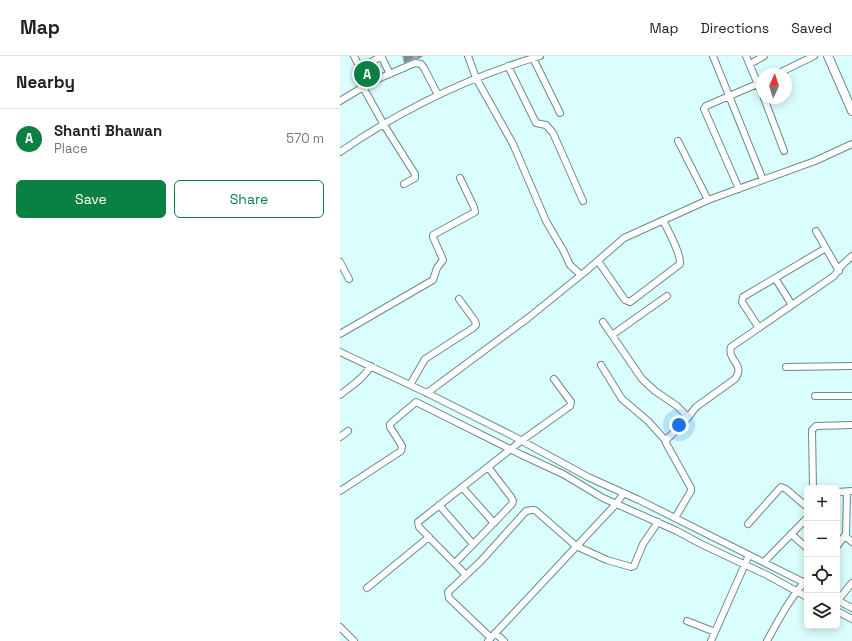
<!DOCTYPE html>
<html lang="en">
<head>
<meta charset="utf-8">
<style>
	body { margin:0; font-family:"Space Grotesk",sans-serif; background:#f2f2f2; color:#222 }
	.controls { position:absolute; right:12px; bottom:12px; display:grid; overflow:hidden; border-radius:6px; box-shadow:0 2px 10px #0003 }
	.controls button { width:36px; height:36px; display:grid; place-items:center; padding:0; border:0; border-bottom:1px solid #e0e0e0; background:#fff; color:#222; font:20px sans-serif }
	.compass { position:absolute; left:416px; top:12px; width:36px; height:36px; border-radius:50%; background:#fff; box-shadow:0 2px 10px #0003; rotate:4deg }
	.you { position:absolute; left:339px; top:369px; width:14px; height:14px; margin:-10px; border:3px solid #fff; border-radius:50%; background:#1a73e8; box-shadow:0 0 0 6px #1a73e833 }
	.badge { display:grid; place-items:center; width:26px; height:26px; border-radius:50%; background:#0b8043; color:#fff; font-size:13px; font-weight:700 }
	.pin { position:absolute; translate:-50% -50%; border:2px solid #fff; box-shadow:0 1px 4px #0006 }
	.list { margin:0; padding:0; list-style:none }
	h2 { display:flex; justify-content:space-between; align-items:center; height:52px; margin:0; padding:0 16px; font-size:17px }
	h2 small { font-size:13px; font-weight:400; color:#767676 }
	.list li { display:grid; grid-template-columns:26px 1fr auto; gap:12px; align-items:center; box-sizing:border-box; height:60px; padding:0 16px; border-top:1px solid #e0e0e0 }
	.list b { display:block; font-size:15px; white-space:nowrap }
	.list p { margin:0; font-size:13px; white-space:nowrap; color:#767676 }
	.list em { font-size:13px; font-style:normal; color:#767676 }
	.actions { display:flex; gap:8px; padding:12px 16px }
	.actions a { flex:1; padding:9px 0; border:1px solid #0b8043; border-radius:6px; text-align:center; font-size:14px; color:#0b8043 }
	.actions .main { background:#0b8043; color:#fff }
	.icon { flex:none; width:22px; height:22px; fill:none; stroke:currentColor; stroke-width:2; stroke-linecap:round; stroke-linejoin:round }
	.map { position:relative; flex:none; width:512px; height:585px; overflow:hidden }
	header { display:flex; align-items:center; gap:24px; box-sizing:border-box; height:56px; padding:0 20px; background:#fff; border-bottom:1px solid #e0e0e0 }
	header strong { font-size:19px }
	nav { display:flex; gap:22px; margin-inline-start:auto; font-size:14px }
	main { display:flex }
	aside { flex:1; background:#fff }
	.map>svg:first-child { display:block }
</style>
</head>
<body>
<header>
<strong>Map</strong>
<nav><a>Map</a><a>Directions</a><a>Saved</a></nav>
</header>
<main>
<aside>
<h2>Nearby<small></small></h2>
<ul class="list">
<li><span class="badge">A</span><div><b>Shanti Bhawan</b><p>Place</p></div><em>570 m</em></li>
</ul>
<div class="actions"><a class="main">Save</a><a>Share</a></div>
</aside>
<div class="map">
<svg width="512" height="585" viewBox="0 0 512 585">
	<rect width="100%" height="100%" fill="#dafefd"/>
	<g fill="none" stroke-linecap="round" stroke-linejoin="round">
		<defs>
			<path id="minor" d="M14,0L20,12L42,0
				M41,0L50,18
				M128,0L136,22L173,88L206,165L223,194L230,209L241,219
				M373,0L423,124
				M406,0L422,38
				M193,2L220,57
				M410,8L424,0
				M168,10L196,67L206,69L213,77L243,145
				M437,18L474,0
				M23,31L44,69L75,118V122L64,128
				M424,42L444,95
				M0,45L33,25L75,7L81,8L84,12L98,39
				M338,85L368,144
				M0,96C61,54 129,21 200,0
				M399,133L364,53L366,50L422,26
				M476,175L499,215
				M258,205L285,244L290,246L340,208C341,197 328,175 323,164
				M0,206L9,223
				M435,222L452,249
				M263,266L302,323L315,335L337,350L348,361
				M419,272L402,246L403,241L486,192
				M0,278L93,224L97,212L103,204L93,181V179L135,156L134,151L120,122
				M272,279L327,240
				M0,296L87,337L171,379L248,421L299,444L467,528
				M261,309L282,343L308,365L326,385
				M446,311L512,310
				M70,329L85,303L133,272L136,269L135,265L119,243
				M87,337L188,262L246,215L284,182L368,144L475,105L512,88
				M0,339C11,330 23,323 31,310
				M475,340H512
				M0,381L8,375
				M122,431L154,467
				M473,432L472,374L476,370L512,369
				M0,435L61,395L62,390L50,371V368L76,346L182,399L223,418L263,442L337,475L361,488L427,519L467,541
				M497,436L512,435
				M99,449L133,488
				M335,462L351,435V432L326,387L327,383L343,368L356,351L395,323C406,308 387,305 391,291L494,220L502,209L512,200
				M408,468L441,431L446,433L467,451
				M451,478L467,492
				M505,480L512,486
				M497,490L506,478L507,436
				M424,506L467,462
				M115,507L172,448L173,445L171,441L148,411
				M126,519L79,471L78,466L181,385L230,350L231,346L214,323
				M27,532L89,481
				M497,544L512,552
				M498,544L512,527
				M497,555L512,563
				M347,565L375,576
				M0,571L14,585
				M155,577L164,585
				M151,582L109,542L108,536L140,506L186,455L192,454H195L236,490L267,504L291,511L294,510L303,488L318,466
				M148,585L276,448L284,437
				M371,585L409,499
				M427,585C439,563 450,542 467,523"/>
			<path id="major" d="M488,0L512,55"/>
		</defs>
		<use href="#minor" stroke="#6a8b8a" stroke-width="8"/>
		<use href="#major" stroke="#6a8b8a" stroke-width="10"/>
		<use href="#minor" stroke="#fff" stroke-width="6"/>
		<use href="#major" stroke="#fff" stroke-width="8"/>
	</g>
	<path fill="#92b0af" d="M62,0H83L78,3H73L64,7Z
		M22,11L33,20L26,24L22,16Z"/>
	<path fill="#77908f" d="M64,0H73V3L64,7Z
		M78,0H83L78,3Z
		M33,16V20L26,24V19Z"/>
	<path fill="#aacdcc" stroke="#77908f" d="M29,8L33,16L26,19L22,11Z"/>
</svg>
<div class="controls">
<button>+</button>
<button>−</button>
<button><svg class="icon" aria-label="locate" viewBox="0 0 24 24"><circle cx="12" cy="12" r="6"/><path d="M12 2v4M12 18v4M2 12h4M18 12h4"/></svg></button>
<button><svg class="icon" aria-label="layers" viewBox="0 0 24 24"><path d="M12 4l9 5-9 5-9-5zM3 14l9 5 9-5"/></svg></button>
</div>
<svg class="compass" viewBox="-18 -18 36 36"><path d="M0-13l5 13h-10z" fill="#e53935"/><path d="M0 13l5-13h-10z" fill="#767676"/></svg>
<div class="you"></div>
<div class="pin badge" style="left:27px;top:18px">A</div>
</div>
</main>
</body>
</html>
